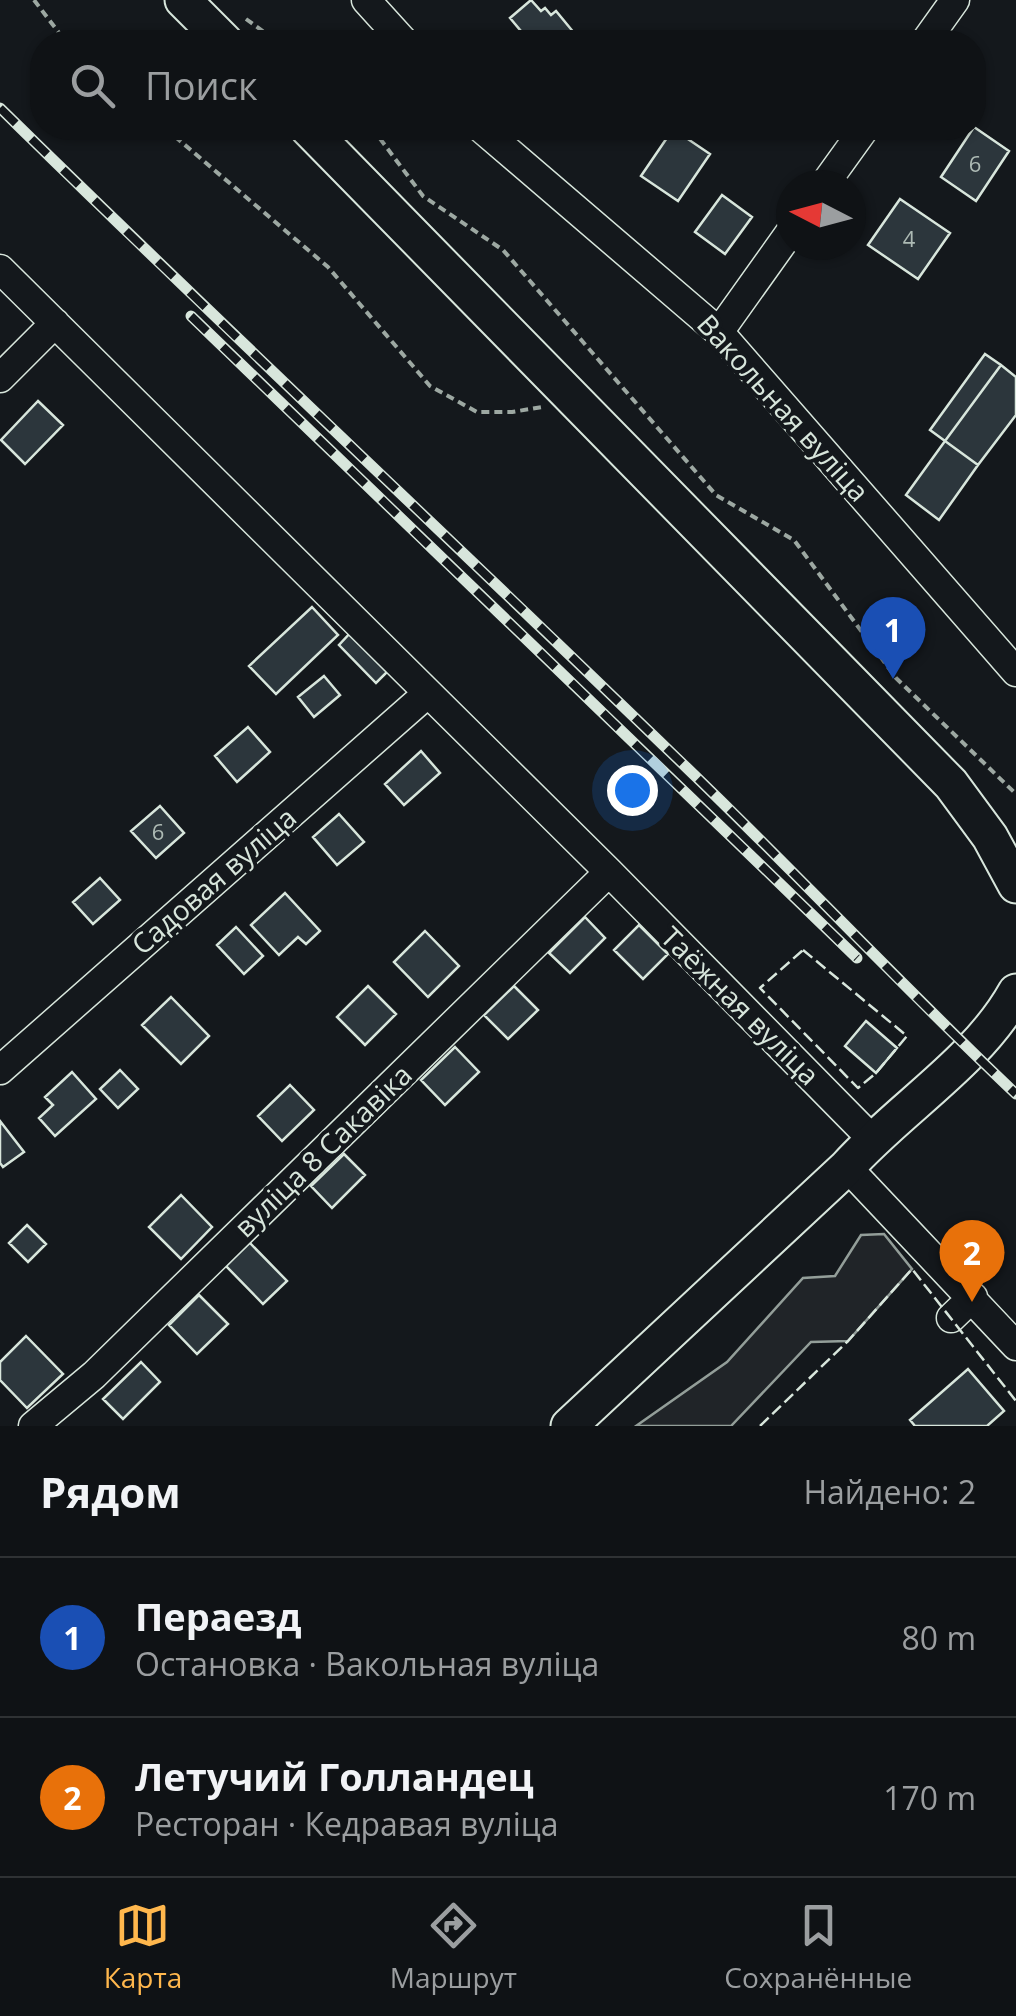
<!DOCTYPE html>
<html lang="ru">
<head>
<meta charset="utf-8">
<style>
	body { margin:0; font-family:"Open Sans",sans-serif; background:#1d2022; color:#f1f3f6 }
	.compass { position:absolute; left:776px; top:170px; width:90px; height:90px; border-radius:50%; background:#0f1215; box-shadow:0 2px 8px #0004; rotate:276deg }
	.you { position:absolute; left:632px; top:790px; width:35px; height:35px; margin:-25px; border:8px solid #fff; border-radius:50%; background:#1a73e8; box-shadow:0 0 0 15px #1a73e833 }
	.badge { display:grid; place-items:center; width:65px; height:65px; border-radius:50%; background:#ffb74d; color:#fff; font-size:32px; font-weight:700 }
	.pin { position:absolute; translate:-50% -82px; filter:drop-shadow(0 2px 5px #0008) }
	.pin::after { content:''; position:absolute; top:52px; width:35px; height:30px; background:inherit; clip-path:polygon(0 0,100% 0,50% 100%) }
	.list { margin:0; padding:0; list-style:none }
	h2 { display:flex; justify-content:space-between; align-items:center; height:130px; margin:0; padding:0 40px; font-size:42px }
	h2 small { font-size:32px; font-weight:400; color:#9b9ea0 }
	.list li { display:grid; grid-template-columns:65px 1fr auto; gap:30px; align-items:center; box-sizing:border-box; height:160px; padding:0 40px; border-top:2px solid #2f3234 }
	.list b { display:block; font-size:38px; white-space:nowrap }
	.list p { margin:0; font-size:32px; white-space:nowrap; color:#9b9ea0 }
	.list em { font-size:32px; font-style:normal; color:#9b9ea0 }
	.icon { flex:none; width:55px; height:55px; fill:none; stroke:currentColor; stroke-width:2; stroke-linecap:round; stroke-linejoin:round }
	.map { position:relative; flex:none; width:1016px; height:1426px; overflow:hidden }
	.search { position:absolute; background:#0f1215; box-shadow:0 2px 8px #0004; left:30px; right:30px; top:30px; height:110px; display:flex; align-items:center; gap:25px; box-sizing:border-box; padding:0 35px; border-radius:40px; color:#9b9ea0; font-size:38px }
	.sheet { height:450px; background:#0f1215 }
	nav { display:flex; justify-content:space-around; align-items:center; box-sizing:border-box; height:140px; border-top:2px solid #2f3234; background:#0f1215; font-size:28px; color:#9b9ea0 }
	nav a { display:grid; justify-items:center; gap:5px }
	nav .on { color:#ffb74d }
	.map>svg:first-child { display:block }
</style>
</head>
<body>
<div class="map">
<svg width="1016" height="1426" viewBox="0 0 1016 1426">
	<rect width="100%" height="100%" fill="#14181c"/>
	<path fill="#202428" stroke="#939e99" stroke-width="2.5" d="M884,1234L912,1269L848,1341L811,1342L731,1426H636L727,1362L803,1278L835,1276L861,1235Z"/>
	<path fill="#2c363c" stroke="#d8e6dc" stroke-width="2.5" d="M531,0L541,11L545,8L551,15L556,11L575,34L565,42H511L509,40L520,30L510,18Z
		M974,127L1009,151L976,201L941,177Z
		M673,129L710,154L678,201L641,176Z
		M722,195L752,217L725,254L695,232Z
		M900,199L950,233L918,279L868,245Z
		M985,354L1001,365L945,441L930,430Z
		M1001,365L1016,377V415L978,465L945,441Z
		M38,401L63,425L25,464L1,440Z
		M945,441L978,465L939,520L906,495Z
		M312,607L338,635L276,694L249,666Z
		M352,631L390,669L376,683L339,645Z
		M324,676L340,695L314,717L298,697Z
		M248,727L270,752L237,782L215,756Z
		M421,751L440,773L404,805L385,784Z
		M160,806L184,833L156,858L131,831Z
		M339,814L364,842L337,865L313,837Z
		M100,878L120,900L93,924L73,902Z
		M285,893L320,931L306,944L298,937L279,955L251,925Z
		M585,917L605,938L570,973L549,953Z
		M639,925L668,954L643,979L614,950Z
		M236,927L263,956L244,974L217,945Z
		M425,931L459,966L428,997L394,962Z
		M368,986L396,1014L365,1045L337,1017Z
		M514,986L538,1010L508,1039L484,1015Z
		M171,997L209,1036L181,1064L142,1025Z
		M866,1021L897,1048L876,1073L845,1046Z
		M455,1047L479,1072L445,1105L421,1080Z
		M120,1070L138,1089L118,1108L100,1089Z
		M72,1072L96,1099L55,1136L39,1118L53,1105L45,1097Z
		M290,1085L314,1110L282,1141L258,1116Z
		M0,1121L24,1152L3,1167L0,1163Z
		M344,1154L365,1175L332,1208L311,1186Z
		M181,1195L212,1227L181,1259L149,1227Z
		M27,1225L46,1244L28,1262L9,1243Z
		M249,1242L287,1281L263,1304L226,1266Z
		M199,1295L228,1324L197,1354L169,1325Z
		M26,1336L63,1374L27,1408L0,1380V1362Z
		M141,1362L160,1382L123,1419L103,1399Z
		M968,1369L1004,1411L987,1426H915L910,1420Z"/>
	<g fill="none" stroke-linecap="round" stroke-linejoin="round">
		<defs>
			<path id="minor" d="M366,0L404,42
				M925,42L955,0
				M481,128L719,332L1016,672
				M824,185L865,128
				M0,269L609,872L872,1139
				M719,332L791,231
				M0,378L55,323
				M0,1070L428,693
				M847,1167L1016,1346
				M951,1318L973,1297
				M33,1426L94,1375L609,872"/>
			<path id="major" d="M183,0L225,42
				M308,128L951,784L990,837L1016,885
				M569,1426L847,1167C900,1108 977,1062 1016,992"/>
		</defs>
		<use href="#minor" stroke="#d8e6dc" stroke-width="31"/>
		<use href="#major" stroke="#d8e6dc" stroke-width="39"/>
		<path stroke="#9da8a2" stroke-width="4" stroke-dasharray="8 5" stroke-linecap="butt" d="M34,0L66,42
			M246,19L278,42
			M165,128L328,267L430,386L477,412H512L542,407
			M372,128L423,196L503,250L716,495L794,540L896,678L1016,794"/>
		<use href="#minor" stroke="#14181c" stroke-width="28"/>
		<use href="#major" stroke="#14181c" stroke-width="35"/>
		<defs>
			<path id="rail" d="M0,108C227,331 460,548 688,769C799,876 904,988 1016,1094
				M191,316L857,958"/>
		</defs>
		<use href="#rail" stroke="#d8e6dc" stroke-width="11"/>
		<use href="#rail" stroke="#14181c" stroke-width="8" stroke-dasharray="22" stroke-linecap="butt"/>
		<path stroke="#d8e6dc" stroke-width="2.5" stroke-dasharray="12 5" stroke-linecap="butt" d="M803,950L907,1036L876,1073L858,1088L760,988Z
			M760,1426L848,1341L912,1269L1016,1401"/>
	</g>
	<g text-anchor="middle" stroke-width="8" stroke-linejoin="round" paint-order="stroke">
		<g font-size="22" fill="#adbab4">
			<text x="975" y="172">6</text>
			<text x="909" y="247">4</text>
			<text x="158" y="840">6</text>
		</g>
		<g font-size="28" fill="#d8e6dc" stroke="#14181c">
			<text transform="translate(783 408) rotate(48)" y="10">Вакольная вуліца</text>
			<text transform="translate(214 881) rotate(-41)" y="10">Садовая вуліца</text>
			<text transform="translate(740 1006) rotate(45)" y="10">Таёжная вуліца</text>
			<text transform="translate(323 1151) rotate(-44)" y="10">вуліца 8 Сакавіка</text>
		</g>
	</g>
</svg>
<svg class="compass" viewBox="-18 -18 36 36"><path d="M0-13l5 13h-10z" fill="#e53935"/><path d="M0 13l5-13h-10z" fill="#9b9ea0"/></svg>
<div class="you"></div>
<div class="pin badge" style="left:893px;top:679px;background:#1a4fb4">1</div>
<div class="pin badge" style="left:972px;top:1302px;background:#e8710a">2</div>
<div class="search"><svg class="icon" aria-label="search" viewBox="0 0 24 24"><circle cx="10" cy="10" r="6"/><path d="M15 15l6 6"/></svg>Поиск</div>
</div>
<section class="sheet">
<h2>Рядом<small>Найдено: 2</small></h2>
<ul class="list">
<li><span class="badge" style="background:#1a4fb4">1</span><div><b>Пераезд</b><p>Остановка · Вакольная вуліца</p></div><em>80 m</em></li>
<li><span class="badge" style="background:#e8710a">2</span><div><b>Летучий Голландец</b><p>Ресторан · Кедравая вуліца</p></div><em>170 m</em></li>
</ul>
</section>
<nav>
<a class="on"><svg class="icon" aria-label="map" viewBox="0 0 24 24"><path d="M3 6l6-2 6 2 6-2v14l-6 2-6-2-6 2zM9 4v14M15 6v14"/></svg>Карта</a>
<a><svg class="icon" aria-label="directions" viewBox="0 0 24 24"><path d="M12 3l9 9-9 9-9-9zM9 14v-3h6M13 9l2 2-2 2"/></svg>Маршрут</a>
<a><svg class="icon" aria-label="saved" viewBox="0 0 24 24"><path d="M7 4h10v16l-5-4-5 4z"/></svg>Сохранённые</a>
</nav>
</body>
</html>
